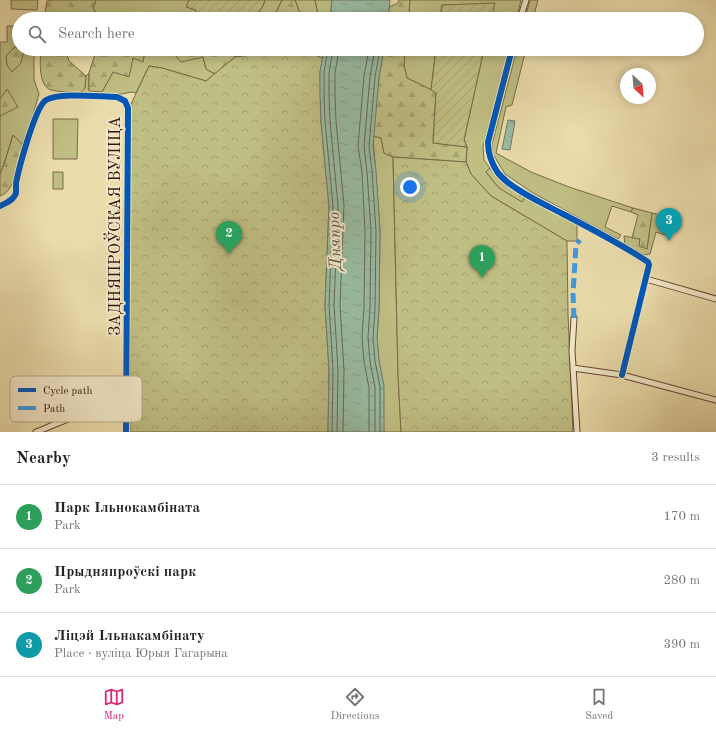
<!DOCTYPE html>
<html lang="en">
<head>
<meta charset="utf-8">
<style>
	body { margin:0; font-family:"Old Standard TT",serif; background:#f2f2f2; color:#222 }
	.compass { position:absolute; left:620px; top:68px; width:36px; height:36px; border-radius:50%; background:#fff; box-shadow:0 2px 10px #0003; rotate:154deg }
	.you { position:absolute; left:410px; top:187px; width:14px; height:14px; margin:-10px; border:3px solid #fff; border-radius:50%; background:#1a73e8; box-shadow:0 0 0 6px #1a73e833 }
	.badge { display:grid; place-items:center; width:26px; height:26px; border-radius:50%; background:#db2777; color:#fff; font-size:13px; font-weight:700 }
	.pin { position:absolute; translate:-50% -33px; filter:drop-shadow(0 1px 2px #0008) }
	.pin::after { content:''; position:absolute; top:21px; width:14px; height:12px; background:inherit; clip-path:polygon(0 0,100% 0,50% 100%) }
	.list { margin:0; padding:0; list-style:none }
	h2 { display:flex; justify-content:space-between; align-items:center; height:52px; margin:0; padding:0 16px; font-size:17px }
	h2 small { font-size:13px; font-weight:400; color:#767676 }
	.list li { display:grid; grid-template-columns:26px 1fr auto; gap:12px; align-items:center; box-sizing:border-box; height:64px; padding:0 16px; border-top:1px solid #e0e0e0 }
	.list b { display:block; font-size:15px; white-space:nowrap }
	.list p { margin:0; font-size:13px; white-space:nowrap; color:#767676 }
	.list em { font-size:13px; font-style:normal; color:#767676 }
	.icon { flex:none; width:22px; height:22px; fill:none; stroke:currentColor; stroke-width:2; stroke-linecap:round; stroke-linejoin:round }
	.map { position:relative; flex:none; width:716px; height:432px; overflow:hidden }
	.search { position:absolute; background:#fff; box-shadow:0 2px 10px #0003; left:12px; right:12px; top:12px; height:44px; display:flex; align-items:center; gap:10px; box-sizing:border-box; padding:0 14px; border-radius:22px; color:#767676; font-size:15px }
	.sheet { height:244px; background:#fff }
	nav { display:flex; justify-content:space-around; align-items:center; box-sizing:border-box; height:56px; border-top:1px solid #e0e0e0; background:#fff; font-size:11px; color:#767676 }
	nav a { display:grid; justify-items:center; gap:2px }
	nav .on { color:#db2777 }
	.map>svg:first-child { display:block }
</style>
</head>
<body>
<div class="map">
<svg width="716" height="432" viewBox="0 0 716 432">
	<defs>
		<pattern id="forest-firs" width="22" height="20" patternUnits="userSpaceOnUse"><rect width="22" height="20" fill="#bfbe83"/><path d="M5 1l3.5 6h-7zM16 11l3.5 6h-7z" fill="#a5a270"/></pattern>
		<pattern id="park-crowns" width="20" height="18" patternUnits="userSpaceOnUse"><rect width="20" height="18" fill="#bfbe83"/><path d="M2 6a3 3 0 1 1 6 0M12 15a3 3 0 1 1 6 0" fill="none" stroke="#a5a270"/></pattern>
		<pattern id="garden-furrows" width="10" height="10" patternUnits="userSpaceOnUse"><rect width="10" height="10" fill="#bfbe83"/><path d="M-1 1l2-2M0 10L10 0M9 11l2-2" fill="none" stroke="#a5a270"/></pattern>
		<pattern id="water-ripples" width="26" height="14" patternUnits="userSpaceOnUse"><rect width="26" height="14" fill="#99bca3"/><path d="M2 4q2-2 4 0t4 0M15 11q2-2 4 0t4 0" fill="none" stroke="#84a18b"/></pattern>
	</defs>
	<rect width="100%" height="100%" fill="#ebdcab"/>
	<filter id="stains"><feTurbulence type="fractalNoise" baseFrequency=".005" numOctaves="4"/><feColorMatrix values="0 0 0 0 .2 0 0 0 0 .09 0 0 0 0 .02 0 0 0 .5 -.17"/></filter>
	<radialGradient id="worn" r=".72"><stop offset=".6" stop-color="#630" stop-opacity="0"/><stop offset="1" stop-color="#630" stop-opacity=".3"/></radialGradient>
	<path fill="#bfbe83" stroke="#7a6a46" d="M11,0H38L37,10L11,9Z
		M96,0H189L187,7L196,10L195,19H100L93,8Z
		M265,0H282L273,19H254L263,6Z
		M295,0H315L319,19H302Z
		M410,0H521L516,19H491L494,4L442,5L440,19H415V16L409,12Z
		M530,0H538L533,19H525Z
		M7,26H19V49H34V80L39,94L31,121L22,144L13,135L5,161L0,174V42H7Z
		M144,49H180L175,55L203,57L206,69L215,74L206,81L162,68L149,66L136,93L131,92L122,94L80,93L85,88L86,76L89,73V90L102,92L113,72L145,51Z
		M235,49H275L278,52L235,57Z
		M405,49H436L431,90L407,78L404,65Z
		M484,49H509L483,147L484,160L490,168L486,172L499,188L522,201L525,197L577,225V241H567L491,196L471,174L466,162L467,147L464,140Z
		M517,49H526L512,105L506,107L496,153L531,172L569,187L633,208L631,212L612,206L605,227L621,235L618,239L533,193L505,174L493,154L492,144Z
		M53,119H78L77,159H53Z
		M373,136L381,138L384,153L393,157L398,375L401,432H384L377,337L379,309L380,231Z
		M53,172H63V189H53Z
		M652,213L669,217L665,235L656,232L650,254L644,255L625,244L624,236L640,239L647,249Z"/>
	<path fill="url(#forest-firs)" stroke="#7a6a46" d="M53,0H96L93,8L100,19H44L47,1Z
		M282,0H295L302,19H273Z
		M315,0H332L330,19H319Z
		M399,0H410L409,12L415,16V19H388L389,7L398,3Z
		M15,47L24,49L21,63L12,72L7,65L6,56Z
		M41,49H65L69,61L86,76L85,88L80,93C71,92 59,92 51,90C38,86 40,60 41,49Z
		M94,49H144L145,51L143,62L133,58L129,77L113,72L102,92L89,91V73L95,54Z
		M180,49H235V57L215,74L206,69L203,57L181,62L175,55Z
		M384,49H405L404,65L407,78L436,92L433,143L467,147L466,162L393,157L384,153L381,138L373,136L379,77Z
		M7,89L18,107L0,116V99Z
		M13,135L22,144C19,159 16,191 0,196V174L5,161Z
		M490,168L505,185L525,197L522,202L499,188L486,172Z
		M633,208L652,213L647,249L639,246L640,239L632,238L638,215L631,212Z"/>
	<path fill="url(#park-crowns)" stroke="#7a6a46" d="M300,49L323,58L320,72L321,122L329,206L325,305L329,370L328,432H130V106L149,66L162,68L206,81L235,57Z
		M393,157L466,162L471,174L491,196L567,241L568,314L573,432H401L398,375Z"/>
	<path fill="url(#garden-furrows)" stroke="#7a6a46" d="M189,0H265L263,6L254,19H195L196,10L186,7Z
		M495,3L491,19H440L442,5Z
		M436,49H484L464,140L467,147L433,143L436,93L431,90Z"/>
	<path fill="url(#water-ripples)" stroke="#717965" d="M332,0H390L388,19H330Z
		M324,49H384L379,77L373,147L376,171L380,231L379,309L377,337L379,360L384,386V432H328L329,370L325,305L329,206L321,122L320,95V72Z
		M508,120L515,121L510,150L502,149Z"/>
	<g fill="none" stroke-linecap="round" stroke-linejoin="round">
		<path stroke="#666856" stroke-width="1" d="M328,49L324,72V95L325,121L333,206L329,305L333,370L332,432
			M333,49L329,73V95L330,121L338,206L334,305L338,370L337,432
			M339,49L335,73V95L336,121L344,205L340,305L344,370L343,432
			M369,49L364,76L358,146L362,172L365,231L364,308L362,337L364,362L369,388V432
			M375,49L370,77L364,146L367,172L371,231L370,308L368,337L370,362L375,387V432
			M380,49L375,77L369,146L372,171L376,231L375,309L373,337L375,361L380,387V432"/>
		<defs>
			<path id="minor" d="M520,19L526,0
				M512,49L488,142C488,154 491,163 498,173C511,189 544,204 563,214C592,229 621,244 648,262L649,265L622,375
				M0,206C6,203 14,200 16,193C16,190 16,186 16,183C19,168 35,107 46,100C60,92 100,97 117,97L125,101L128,108L126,432
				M646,279L716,299
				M574,318L572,350L577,432
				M573,368L622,375L716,400
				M36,432C66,420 94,407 126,405"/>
		</defs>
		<use href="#minor" stroke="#624732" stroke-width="7"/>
		<use href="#minor" stroke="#f2e8c8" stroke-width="5"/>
		<path stroke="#3e9add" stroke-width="5" stroke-dasharray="10 5" stroke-linecap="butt" d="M574,318L573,294L576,245L580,240"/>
		<defs>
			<path id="cycleway" d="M512,49L488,142C488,154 491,163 498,173C511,189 544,204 563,214C592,229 621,244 648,262L649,265L622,375
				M0,206C6,203 14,200 16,193C16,190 16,186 16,183C19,168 35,107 46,100C60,92 100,97 117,97L125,101L128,108L126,432"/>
		</defs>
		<use href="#cycleway" stroke="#f2e8c8" stroke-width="8"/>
		<use href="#cycleway" stroke="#0057b8" stroke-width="6"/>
	</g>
	<g text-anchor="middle" stroke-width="4" stroke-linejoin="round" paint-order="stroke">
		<g font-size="16" fill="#341509" stroke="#f2e8c8">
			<text transform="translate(114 226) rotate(-90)" y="6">ЗАДНЯПРОЎСКАЯ ВУЛІЦА</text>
		</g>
		<g font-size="17" font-style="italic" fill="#574f3f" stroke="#f2e8c8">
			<text transform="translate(334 241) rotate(-92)" y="6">Дняпро</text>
		</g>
	</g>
	<rect x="10" y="376" width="132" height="46" rx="6" fill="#f2e8c8" stroke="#b9a98f" stroke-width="1"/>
	<rect x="18" y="388" width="18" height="4" fill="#0057b8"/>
	<rect x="18" y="406" width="18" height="4" fill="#3e9add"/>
	<g font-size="11" fill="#341509">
		<text x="43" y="394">Cycle path</text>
		<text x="43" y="412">Path</text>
	</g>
	<rect width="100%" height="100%" filter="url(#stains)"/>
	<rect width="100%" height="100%" fill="url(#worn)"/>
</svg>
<svg class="compass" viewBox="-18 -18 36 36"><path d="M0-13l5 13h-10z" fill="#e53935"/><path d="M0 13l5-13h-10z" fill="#767676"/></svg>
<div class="you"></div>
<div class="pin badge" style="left:482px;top:278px;background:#2e9e5b">1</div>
<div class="pin badge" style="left:229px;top:254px;background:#2e9e5b">2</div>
<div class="pin badge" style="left:669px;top:241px;background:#0f9aa8">3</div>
<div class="search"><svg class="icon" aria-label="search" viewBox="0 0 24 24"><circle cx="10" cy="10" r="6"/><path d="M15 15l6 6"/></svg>Search here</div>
</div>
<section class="sheet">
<h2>Nearby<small>3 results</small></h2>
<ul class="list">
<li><span class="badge" style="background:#2e9e5b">1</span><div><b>Парк Ільнокамбіната</b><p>Park</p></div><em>170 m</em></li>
<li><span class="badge" style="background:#2e9e5b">2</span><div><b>Прыдняпроўскі парк</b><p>Park</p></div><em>280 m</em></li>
<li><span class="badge" style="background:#0f9aa8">3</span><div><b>Ліцэй Ільнакамбінату</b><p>Place · вуліца Юрыя Гагарына</p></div><em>390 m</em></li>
</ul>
</section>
<nav>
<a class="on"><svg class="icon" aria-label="map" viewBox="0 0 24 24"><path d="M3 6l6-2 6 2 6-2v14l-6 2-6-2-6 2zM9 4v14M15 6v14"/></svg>Map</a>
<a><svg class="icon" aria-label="directions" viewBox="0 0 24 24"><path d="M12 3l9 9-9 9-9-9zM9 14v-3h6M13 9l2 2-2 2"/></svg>Directions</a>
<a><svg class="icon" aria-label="saved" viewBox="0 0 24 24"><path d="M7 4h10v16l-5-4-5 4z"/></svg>Saved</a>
</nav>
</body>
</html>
